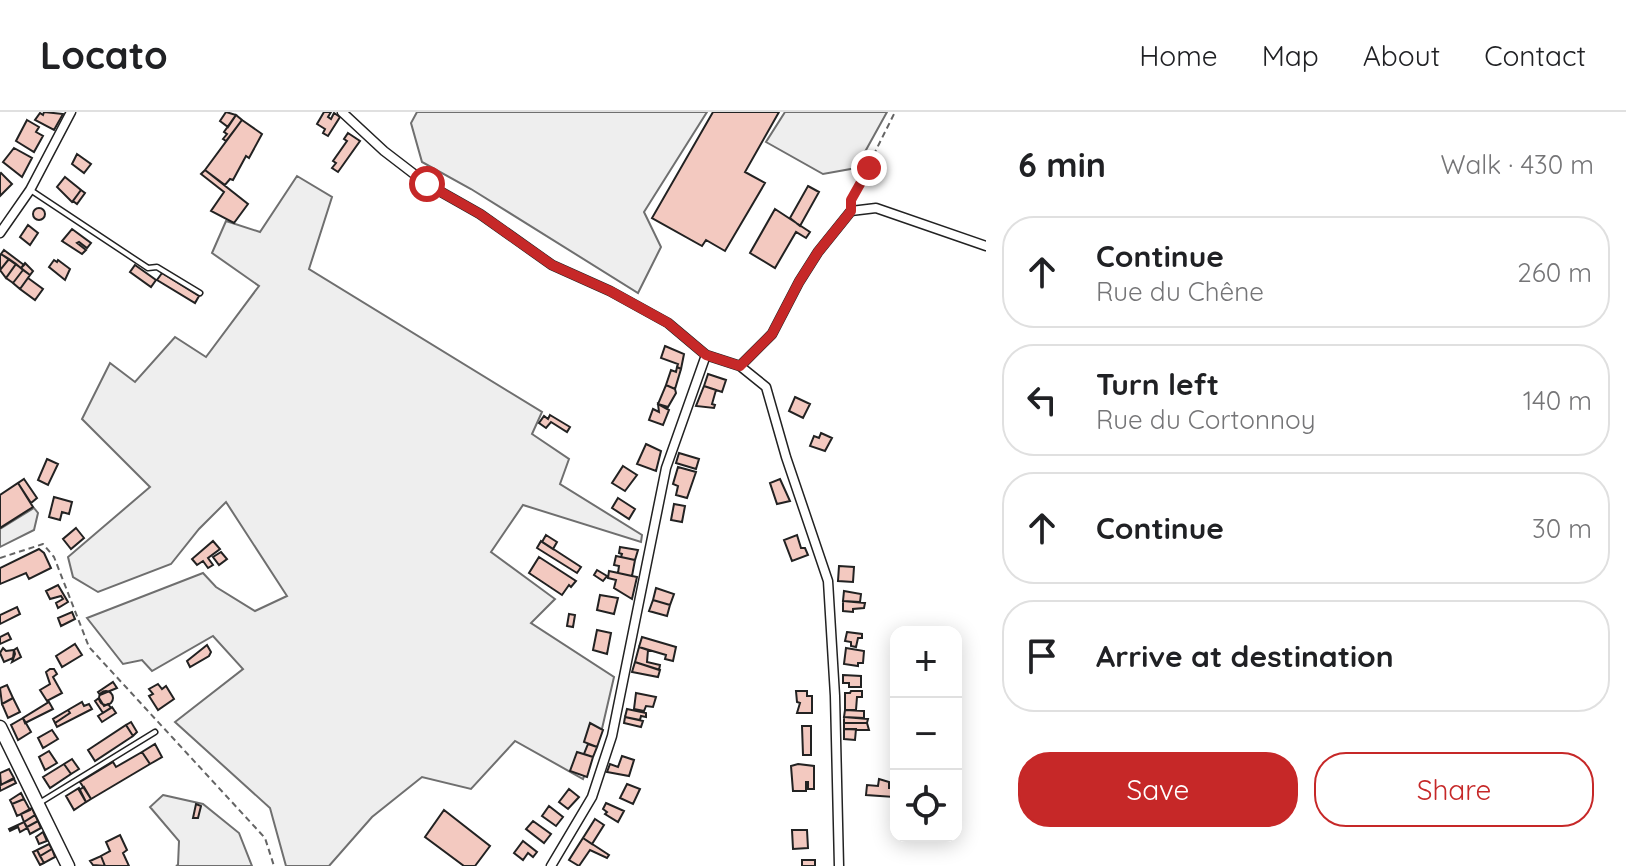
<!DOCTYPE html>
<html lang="en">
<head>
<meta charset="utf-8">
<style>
	body { margin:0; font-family:Quicksand,sans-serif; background:#f6f6f6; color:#202124 }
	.controls { position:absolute; right:24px; bottom:24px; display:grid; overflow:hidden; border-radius:16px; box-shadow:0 4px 20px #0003 }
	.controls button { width:72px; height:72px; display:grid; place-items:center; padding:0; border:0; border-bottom:2px solid #e0e0e0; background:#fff; color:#202124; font:40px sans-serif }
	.stop { position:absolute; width:24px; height:24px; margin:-18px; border:6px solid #c62828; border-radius:50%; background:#fff }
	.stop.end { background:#c62828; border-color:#fff; box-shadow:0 2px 8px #0008 }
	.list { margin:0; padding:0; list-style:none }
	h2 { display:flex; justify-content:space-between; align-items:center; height:104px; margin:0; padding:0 32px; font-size:34px }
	h2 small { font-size:26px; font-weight:400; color:#757577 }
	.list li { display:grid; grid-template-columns:52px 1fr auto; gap:24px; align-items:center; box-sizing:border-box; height:112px; margin:0 16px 16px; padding:0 16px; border:2px solid #e0e0e0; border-radius:32px }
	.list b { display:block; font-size:30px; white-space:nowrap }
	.list p { margin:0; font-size:26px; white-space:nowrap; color:#757577 }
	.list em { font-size:26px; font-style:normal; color:#757577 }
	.actions { display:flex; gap:16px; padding:24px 32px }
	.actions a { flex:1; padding:18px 0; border:2px solid #c62828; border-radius:32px; text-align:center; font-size:28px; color:#c62828 }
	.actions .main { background:#c62828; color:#fff }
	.icon { flex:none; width:44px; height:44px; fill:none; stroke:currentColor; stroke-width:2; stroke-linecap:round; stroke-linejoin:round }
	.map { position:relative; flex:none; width:986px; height:754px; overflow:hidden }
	header { display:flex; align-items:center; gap:48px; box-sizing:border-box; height:112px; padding:0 40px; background:#fff; border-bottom:2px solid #e0e0e0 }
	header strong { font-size:38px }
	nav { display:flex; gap:44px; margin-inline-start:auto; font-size:28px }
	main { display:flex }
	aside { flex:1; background:#fff }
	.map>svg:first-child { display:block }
</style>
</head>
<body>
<header>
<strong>Locato</strong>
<nav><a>Home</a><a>Map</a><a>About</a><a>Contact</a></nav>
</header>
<main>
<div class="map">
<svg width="986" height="754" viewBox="0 0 986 754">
	<rect width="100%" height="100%" fill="#fff"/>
	<path fill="#eee" stroke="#6f6f6f" stroke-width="2" d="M417,0H707L644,100L661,135L638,181L471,77L422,50L411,11Z
		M785,0H887L856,56L823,62L766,30Z
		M297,64L332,85L309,157L542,300L532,322L569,347L560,372L642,423L641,430L523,393L491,440L555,487L531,511L614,565L601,621L583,667L515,629L471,677L422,665L372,705L329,754H286L270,696L175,610L243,557L213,524L152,559L142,548L123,552L87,506L203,461L216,475L255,499L287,484L226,390L199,417L171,452L98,480L73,465L68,445L150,375L82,307L110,251L135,270L175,225L206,245L259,174L212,141L226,109L260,120Z
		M163,683L203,692L239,721L252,754H176L178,753L179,729L150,695Z"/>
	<path fill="#ededed" stroke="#6f6f6f" stroke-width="2" d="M34,396L38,401L34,418L0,435V417Z"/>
	<path fill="#f3c9c0" stroke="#222" stroke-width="2" d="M44,0L63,2L54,18L35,8L40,1L43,3Z
		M226,0L236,3L228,15L220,9Z
		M324,0H331L328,5L331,7L334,1L340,5L328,24L323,21L325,17L317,12Z
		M713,0H779L745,60L765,71L725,139L706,128L702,134L652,106Z
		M236,3L242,8L226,29L223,27L227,22L224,20Z
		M27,8L39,15L36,20L43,24L34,40L16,29Z
		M242,8L262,22L249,46L246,44L233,68L230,67L225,73L205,58Z
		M348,21L360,29L338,60L332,56L336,51L333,49L347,29L344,27Z
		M14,36L32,46L22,65L3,50Z
		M77,42L91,52L84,61L72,52Z
		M205,58L248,92L234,111L211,99L224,80L201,62Z
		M1,61L12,72L0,84V62Z
		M65,65L81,78L72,90L57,75Z
		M808,74L819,80L800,114L790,106Z
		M81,78L85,81L77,92L73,89Z
		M33 102a6 6 0 1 1 12 0a6 6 0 1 1-12 0Z
		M775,97L810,120L806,126L796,120L775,156L750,141Z
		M28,113L38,121L30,133L20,125Z
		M72,117L91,131L87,136L79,130L77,131L86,138L82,142L62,129Z
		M4,138L24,153L21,156L1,142Z
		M1,142L9,147L0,158V143Z
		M9,147L16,152L6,166L0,158Z
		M54,148L57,150L58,148L70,157L65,168L49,155Z
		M25,151L33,159L30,163L21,156Z
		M16,152L23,158L13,171L6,166Z
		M135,153L156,168L151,175L130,160Z
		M23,158L30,163L20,177L13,171Z
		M162,161L199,184L195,191L157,168Z
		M28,166L43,177L35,188L20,177Z
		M665,234L684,242L681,257L677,255L678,252L661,246Z
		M677,255L681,257L675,277L666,273L671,258L676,260Z
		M708,262L726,268L722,280L704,274Z
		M666,273L675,277L676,281L668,295L658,292Z
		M704,274L716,278L712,292L715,293L714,296L696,294Z
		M795,285L810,292L803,306L789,299Z
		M658,292L669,298L663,313L649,308L653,297L659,300Z
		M550,303L570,315L567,320L551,310L546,316L539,311L544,304L548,307Z
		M821,321L832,326L825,339L810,334L814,324L819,326Z
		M646,332L661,339L656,359L637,352Z
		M679,341L699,347L696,357L676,351Z
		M47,347L58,352L48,373L38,368Z
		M623,354L637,363L625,379L612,371Z
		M678,355L696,360L687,386L676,383L678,374L673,372Z
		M24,367L37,386L31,391L18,371Z
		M780,367L790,389L777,392L770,371Z
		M18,371L33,395L0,416V383Z
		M54,385L72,390L69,402L62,400L60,408L49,405Z
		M618,386L635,397L629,407L612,396Z
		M674,392L685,394L682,410L671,408Z
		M76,416L84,426L71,437L63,427Z
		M546,423L557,430L553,437L542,430Z
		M797,423L801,436H805L808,443L792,449L784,428Z
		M213,429L220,437L208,446L213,453L208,456L203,449L197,453L192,447Z
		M541,429L581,455L577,461L537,436Z
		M620,435L638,438L635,448L621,445L622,442L619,441Z
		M39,437L44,441L51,456L29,467L26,461L0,472V456Z
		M221,440L227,447L219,453L213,445Z
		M616,444L635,448L632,464L618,461L619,454L614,453Z
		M539,445L576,469L571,475L569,473L562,483L529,461Z
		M839,454L854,455L853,470L838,469Z
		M597,458L607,464L603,469L594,463Z
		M609,459L637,465L632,487L614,476L616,468L608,466Z
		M58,473L68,490L58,496L56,491L63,487L61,484L50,487L46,479Z
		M656,476L674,482L670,493L653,488Z
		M844,479L861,482L860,490L843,489Z
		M600,483L618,486L614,502L597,498Z
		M653,488L670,493L667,504L649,499Z
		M843,489L865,491L864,496L853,497V500L843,499Z
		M17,495L20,502L0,512V503Z
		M72,500L75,507L61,514L58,506Z
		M569,502L575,503L573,515L567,514Z
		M597,518L611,521L607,542L593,538Z
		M847,520L862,522V526H858L856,535L851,534V530L845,529Z
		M8,521L11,527L0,532V525Z
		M642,525L676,535L673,549L665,547L666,543L639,535Z
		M75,532L82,543L62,555L56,544Z
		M207,533L211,540L209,544L190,555L187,549Z
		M639,535L648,538L647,550L660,553L659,558L635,550Z
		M3,536L6,539L14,538L13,546L4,550L0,541Z
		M17,536L21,545L12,550L15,542L14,538Z
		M846,536L864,539L863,551H858V554L844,552Z
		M635,550L660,558L658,565L632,560Z
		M50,557H54L57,562L53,565L62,581L47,589L40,578L50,572L46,560Z
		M843,563L861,564V575H849V571H843Z
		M113,570L117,576L100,583L98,580Z
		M158,572L162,577L166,574L174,587L158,598L149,584L153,582L149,577Z
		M7,573L13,586L2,592L0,576Z
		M796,579H807V584H812V601H797L800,591L797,590Z
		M851,579H862V585H857L856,598H845V581H850Z
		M99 586a7 7 0 1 1 14 0a7 7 0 1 1-14 0Z
		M636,581L656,585L653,595L646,594L644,599L634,597Z
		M13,586L20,600L8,606L2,592Z
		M99,586L104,594L108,592L111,596L103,601L95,589Z
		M49,590L53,597L25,611L23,606Z
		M82,590L84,594L89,592L92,597L57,615L55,611L70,601L68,598Z
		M112,595L116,601L102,610L98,604Z
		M627,597L646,601V605L641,604L640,608L625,605Z
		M68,598L70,601L55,611L53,607Z
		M845,598L864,599V606L844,605Z
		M625,605L643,609L641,615L624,611Z
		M844,605L868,607L867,611H844Z
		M23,606L31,620L18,628L11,613Z
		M131,610L137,620L133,624L126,613Z
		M590,611L603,618L597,635L584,630Z
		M844,611H867L869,618L844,617Z
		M126,613L133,624L95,649L88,638Z
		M802,614H811V643H803Z
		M844,617H856L855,628L844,627Z
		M52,618L58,627L43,636L38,626Z
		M155,632L162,645L150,652L142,640Z
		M588,632L597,635L593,645L584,642Z
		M49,639L57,651L45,658L39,645Z
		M142,640L150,652L91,687L80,670L113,650L116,655Z
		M577,640L593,645L587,665L570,659Z
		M622,644L634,648L629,664L607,660L610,652L618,655Z
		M72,647L79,657L71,662L64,652Z
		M64,652L71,662L50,676L43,665Z
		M798,652L814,654V677H808V670H806V679H793L791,654Z
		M9,657L14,666L1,673L0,661Z
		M14,667L16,671L0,679V673Z
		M879,667L889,670V676H895L894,685L866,683L867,673L878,674Z
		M627,672L640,677L633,692L620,686Z
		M84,675L91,687L86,690L79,678Z
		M79,676L86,690L74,698L66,684Z
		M569,677L579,685L568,697L559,690Z
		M21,681L24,687L12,692L10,688Z
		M24,687L30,698L17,704L12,692Z
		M606,691L624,699L618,710L605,702L607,700L603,697Z
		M196,692L201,694L198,706H193Z
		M549,694L563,705L556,714L542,704Z
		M32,696L35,703L24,710L21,702Z
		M444,698L490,734L475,754H464L425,725Z
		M35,703L38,709L27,715L24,710Z
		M595,707L604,713L592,732L583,726Z
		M38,709L41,716L30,722L27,715Z
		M533,709L551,722L544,731L526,717Z
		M24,710L27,716L20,720L18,715L10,719L9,717Z
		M792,718H807L808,736L793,737Z
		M43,720L47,729L39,732L36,725Z
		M120,723L127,738L123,741L129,754H105L101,744L110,739L106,730Z
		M583,726L609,743L607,746L590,738L579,754L569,748Z
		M523,729L537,740L533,745L528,741L523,748L514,741Z
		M49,732L52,737L40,744L37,738Z
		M52,737L55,745L44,751L40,744Z
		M37,738L44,751L40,753L33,740Z
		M101,744L105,754L93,753L90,749Z
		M802,748H815V754H802Z"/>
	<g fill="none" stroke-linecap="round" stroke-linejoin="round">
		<defs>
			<path id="lane" d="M32,79L148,156L157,155L200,181
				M41,690L155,620"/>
			<path id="street" d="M342,0L384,39L427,72L480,102L552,153L610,179L668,211L706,243L740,254L766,275L786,345L828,469L835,584L839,754
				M0,121L30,78L71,0
				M740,254L772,222L799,170L818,140L851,99L876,96L986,134
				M551,754L592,685L612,624L666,356L706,243"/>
			<path id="secondary" d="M0,615L68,754"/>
		</defs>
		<use href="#lane" stroke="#222" stroke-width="7"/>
		<use href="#street" stroke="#222" stroke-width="11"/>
		<use href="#secondary" stroke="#222" stroke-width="15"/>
		<path stroke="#646464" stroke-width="2" stroke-dasharray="6 4" stroke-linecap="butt" d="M851,88L895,0
			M0,446L43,432L54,445L89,535L265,726L274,754"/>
		<use href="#lane" stroke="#fff" stroke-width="4"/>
		<use href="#street" stroke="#fff" stroke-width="8"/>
		<use href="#secondary" stroke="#fff" stroke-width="12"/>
	</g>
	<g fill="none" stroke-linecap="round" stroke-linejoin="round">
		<path stroke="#c62828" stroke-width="10" d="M427,72L480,102L552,153L610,179L668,211L706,243L740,254L772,222L799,170L818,140L851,99V88L869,56"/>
	</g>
</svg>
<div class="controls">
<button>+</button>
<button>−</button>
<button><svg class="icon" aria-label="locate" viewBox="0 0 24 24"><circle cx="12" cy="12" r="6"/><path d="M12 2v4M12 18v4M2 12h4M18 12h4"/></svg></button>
</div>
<div class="stop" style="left:427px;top:72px"></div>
<div class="stop end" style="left:869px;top:56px"></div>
</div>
<aside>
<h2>6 min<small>Walk · 430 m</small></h2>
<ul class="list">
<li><svg class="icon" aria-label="ahead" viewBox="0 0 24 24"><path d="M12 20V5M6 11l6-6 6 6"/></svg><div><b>Continue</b><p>Rue du Chêne</p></div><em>260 m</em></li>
<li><svg class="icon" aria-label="left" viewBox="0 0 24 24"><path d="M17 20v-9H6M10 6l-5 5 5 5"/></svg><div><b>Turn left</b><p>Rue du Cortonnoy</p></div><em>140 m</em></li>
<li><svg class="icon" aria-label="ahead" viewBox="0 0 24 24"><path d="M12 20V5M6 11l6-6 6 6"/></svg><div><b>Continue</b></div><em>30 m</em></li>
<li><svg class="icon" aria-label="arrive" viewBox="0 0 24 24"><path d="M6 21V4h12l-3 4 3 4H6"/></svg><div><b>Arrive at destination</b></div></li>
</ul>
<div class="actions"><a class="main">Save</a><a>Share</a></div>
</aside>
</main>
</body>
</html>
